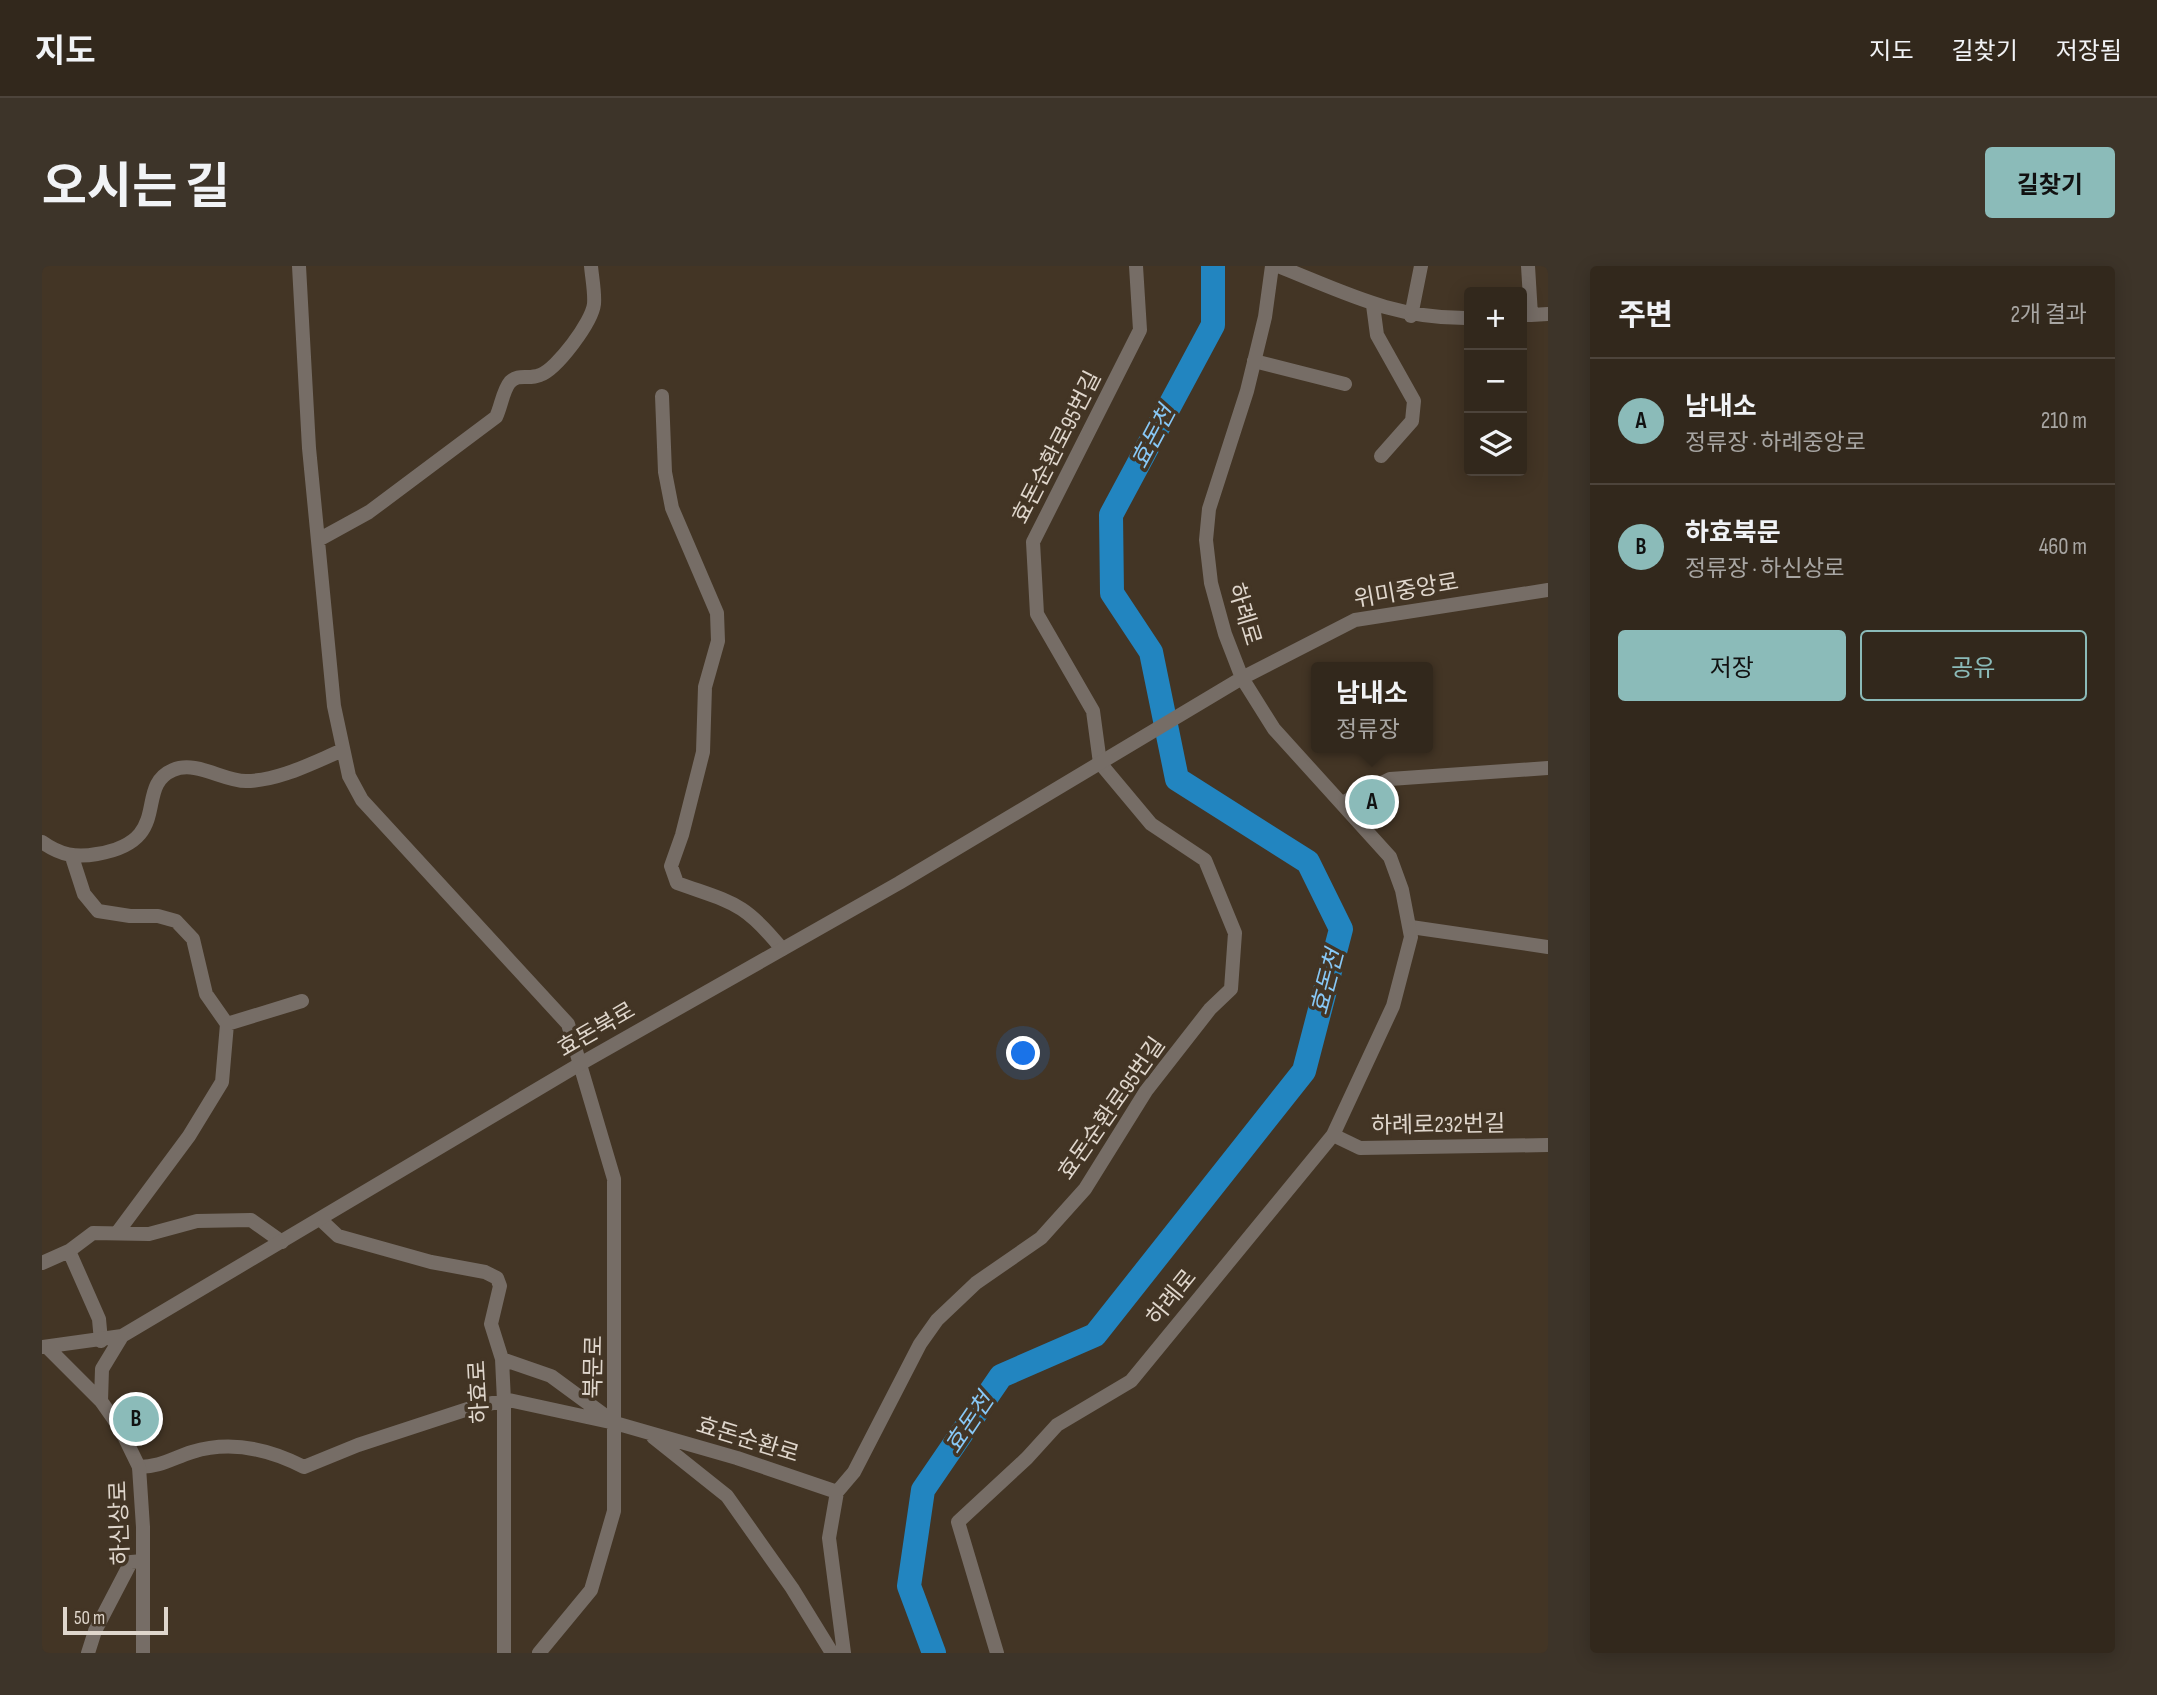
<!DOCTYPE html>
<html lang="ko">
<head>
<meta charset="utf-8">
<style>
	body { margin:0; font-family:"Sofia Sans Condensed","Noto Sans KR",sans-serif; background:#3d3429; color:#f1f3f6 }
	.controls { position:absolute; right:21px; top:21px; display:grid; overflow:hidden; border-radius:7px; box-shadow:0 4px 18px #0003 }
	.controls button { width:63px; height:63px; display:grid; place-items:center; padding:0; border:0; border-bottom:2px solid #4d443b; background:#32281c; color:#f1f3f6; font:35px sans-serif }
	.scale { position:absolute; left:21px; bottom:18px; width:105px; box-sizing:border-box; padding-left:7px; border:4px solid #dfd6cc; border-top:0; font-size:19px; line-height:24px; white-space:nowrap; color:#dfd6cc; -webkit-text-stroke:5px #433525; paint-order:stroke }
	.you { position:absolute; left:982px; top:788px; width:24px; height:24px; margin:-18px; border:5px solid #fff; border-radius:50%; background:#1a73e8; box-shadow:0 0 0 10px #1a73e833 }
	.badge { display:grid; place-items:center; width:46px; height:46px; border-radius:50%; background:#8bbbb9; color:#111; font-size:23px; font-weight:700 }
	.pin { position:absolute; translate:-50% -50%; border:4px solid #fff; box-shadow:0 2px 7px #0006 }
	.popup { position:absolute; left:1269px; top:396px; width:122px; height:91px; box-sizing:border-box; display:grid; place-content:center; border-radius:7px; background:#32281c; filter:drop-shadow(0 2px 5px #0005); font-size:23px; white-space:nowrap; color:#a8a6a3 }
	.popup b { font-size:26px; color:#f1f3f6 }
	.popup::after { content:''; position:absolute; left:50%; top:100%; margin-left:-14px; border:14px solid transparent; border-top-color:#32281c }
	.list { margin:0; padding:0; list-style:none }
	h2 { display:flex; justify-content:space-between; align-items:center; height:91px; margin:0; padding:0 28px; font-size:30px }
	h2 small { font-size:23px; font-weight:400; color:#a8a6a3 }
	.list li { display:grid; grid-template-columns:46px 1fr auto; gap:21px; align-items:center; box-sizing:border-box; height:126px; padding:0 28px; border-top:2px solid #4d443b }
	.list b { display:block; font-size:26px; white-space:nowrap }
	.list p { margin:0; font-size:23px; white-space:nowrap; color:#a8a6a3 }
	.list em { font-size:23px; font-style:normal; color:#a8a6a3 }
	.actions { display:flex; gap:14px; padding:21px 28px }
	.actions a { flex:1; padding:16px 0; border:2px solid #8bbbb9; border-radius:7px; text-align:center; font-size:24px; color:#8bbbb9 }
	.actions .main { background:#8bbbb9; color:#111 }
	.icon { flex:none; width:38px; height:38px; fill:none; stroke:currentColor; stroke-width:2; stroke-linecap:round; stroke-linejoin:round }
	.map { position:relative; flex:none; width:1506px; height:1387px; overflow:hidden; border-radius:7px }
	header { display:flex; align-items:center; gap:42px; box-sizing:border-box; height:98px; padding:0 35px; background:#32281c; border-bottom:2px solid #4d443b }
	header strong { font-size:33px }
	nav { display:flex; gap:38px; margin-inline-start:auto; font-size:24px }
	.intro { display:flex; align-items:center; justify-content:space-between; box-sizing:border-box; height:168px; padding:0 42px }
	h1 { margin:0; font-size:49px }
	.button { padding:18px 32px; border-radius:7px; background:#8bbbb9; color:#111; font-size:24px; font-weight:700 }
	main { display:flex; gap:42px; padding:0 42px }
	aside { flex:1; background:#32281c; border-radius:7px; box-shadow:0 4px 18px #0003 }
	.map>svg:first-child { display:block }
</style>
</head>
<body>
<header>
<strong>지도</strong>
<nav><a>지도</a><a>길찾기</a><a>저장됨</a></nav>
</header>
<div class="intro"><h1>오시는 길</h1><a class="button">길찾기</a></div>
<main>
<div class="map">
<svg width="1506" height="1387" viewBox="0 0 1506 1387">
	<rect width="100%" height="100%" fill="#433525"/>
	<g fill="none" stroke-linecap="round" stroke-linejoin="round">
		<path stroke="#2285c0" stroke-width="24" d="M892,1387L867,1320L881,1224L959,1110L1053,1069L1262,805L1299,663L1266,596L1135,513L1109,386L1070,327L1069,249L1171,59V0"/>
		<path stroke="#766d66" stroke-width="14" d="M257,0L267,182L292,440L307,510L320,534L526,758L572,913V1245L549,1324L497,1387
			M1236,0C1304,27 1352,53 1427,52
			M1331,39L1335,69L1372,135L1370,155L1339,190
			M1480,49H1489L1486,0
			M1489,49L1506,48
			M1369,50L1379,0
			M1212,95L1303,118
			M620,130L623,206L630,242L675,347L676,375L663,421L661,486L640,569L629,600L635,617C690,637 701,635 740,683
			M278,273L327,246L454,151C459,141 461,124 468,116C477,107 486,114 498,109C515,103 550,56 552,38C553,26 550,12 549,0
			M1300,537L1348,513L1506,502
			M0,576C18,589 34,592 55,588C133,575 91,521 131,504C154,494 181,515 204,515C237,515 272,496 301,484
			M30,591L42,628L56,645L88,650H116L134,655L151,673L164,728L185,758L180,816L147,870L75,967
			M1369,661L1506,681
			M185,758L260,735
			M279,954L296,970L389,996L443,1006L455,1012L458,1020L449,1058L460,1093L462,1135V1387
			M27,985L57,1053L59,1075
			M0,997L27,985L51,967L107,968L155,955L209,954L240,976
			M460,1093L509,1110L573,1157L695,1192L795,1226L787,1272L802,1387
			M611,1171L685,1230L750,1322L790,1387
			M97,1201C118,1201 131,1192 150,1186C189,1174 227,1183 262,1201L316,1179L435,1140L467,1134L568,1156
			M795,1226L812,1206L878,1078L895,1054L934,1017L999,972L1043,923L1104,825L1168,743L1189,723L1193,667L1163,594L1109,558L1058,497L1051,445L995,348L991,276L1098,64L1094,0
			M46,1387L53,1365L89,1296L101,1295"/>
		<path stroke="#766d66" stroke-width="14" d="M1291,869L1318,882L1506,879
			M0,1081L80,1070L538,798L857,617L1200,412L1313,354L1506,324
			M5,1081L59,1135L78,1162L97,1201L101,1261V1387
			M59,1135L60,1103L80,1070
			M955,1387L916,1256L985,1192L1015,1159L1089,1115L1291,869L1351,740L1369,671L1360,624L1348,591L1232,463L1200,412L1183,368L1169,317L1164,274L1167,243L1205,125L1223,51L1230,0"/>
	</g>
	<g text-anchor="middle" stroke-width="7" stroke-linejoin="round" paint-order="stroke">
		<g font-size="23" fill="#dfd6cc" stroke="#433525">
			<text transform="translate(1014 181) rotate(-63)" y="8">효돈순환로95번길</text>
			<text transform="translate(1364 324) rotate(-10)" y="8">위미중앙로</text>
			<text transform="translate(1203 348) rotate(73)" y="8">하례로</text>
			<text transform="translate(554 763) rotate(-30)" y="8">효돈북로</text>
			<text transform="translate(1069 842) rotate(-55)" y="8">효돈순환로95번길</text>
			<text transform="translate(1396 858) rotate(-1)" y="8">하례로232번길</text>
			<text transform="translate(1129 1031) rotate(-51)" y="8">하례로</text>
			<text transform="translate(551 1101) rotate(-89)" y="8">북문로</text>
			<text transform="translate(436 1126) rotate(-93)" y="8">하효로</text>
			<text transform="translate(706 1173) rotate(17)" y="8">효돈순환로</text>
			<text transform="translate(77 1257) rotate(-92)" y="8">하신상로</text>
		</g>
		<g font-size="24" font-style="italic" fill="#88c8f6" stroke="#433525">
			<text transform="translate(1111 171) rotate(-62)" y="8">효돈천</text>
			<text transform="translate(1285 716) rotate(-75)" y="8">효돈천</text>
			<text transform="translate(927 1157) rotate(-56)" y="8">효돈천</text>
		</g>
	</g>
</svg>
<div class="controls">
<button>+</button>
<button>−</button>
<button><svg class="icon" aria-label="layers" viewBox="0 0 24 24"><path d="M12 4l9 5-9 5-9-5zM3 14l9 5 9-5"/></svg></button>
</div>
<div class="scale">50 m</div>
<div class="you"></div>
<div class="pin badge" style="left:1330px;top:536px">A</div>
<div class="popup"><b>남내소</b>정류장</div>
<div class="pin badge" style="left:94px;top:1153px">B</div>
</div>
<aside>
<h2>주변<small>2개 결과</small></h2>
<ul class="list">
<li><span class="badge">A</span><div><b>남내소</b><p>정류장 · 하례중앙로</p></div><em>210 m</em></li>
<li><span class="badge">B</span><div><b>하효북문</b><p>정류장 · 하신상로</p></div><em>460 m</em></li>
</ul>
<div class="actions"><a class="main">저장</a><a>공유</a></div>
</aside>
</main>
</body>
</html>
